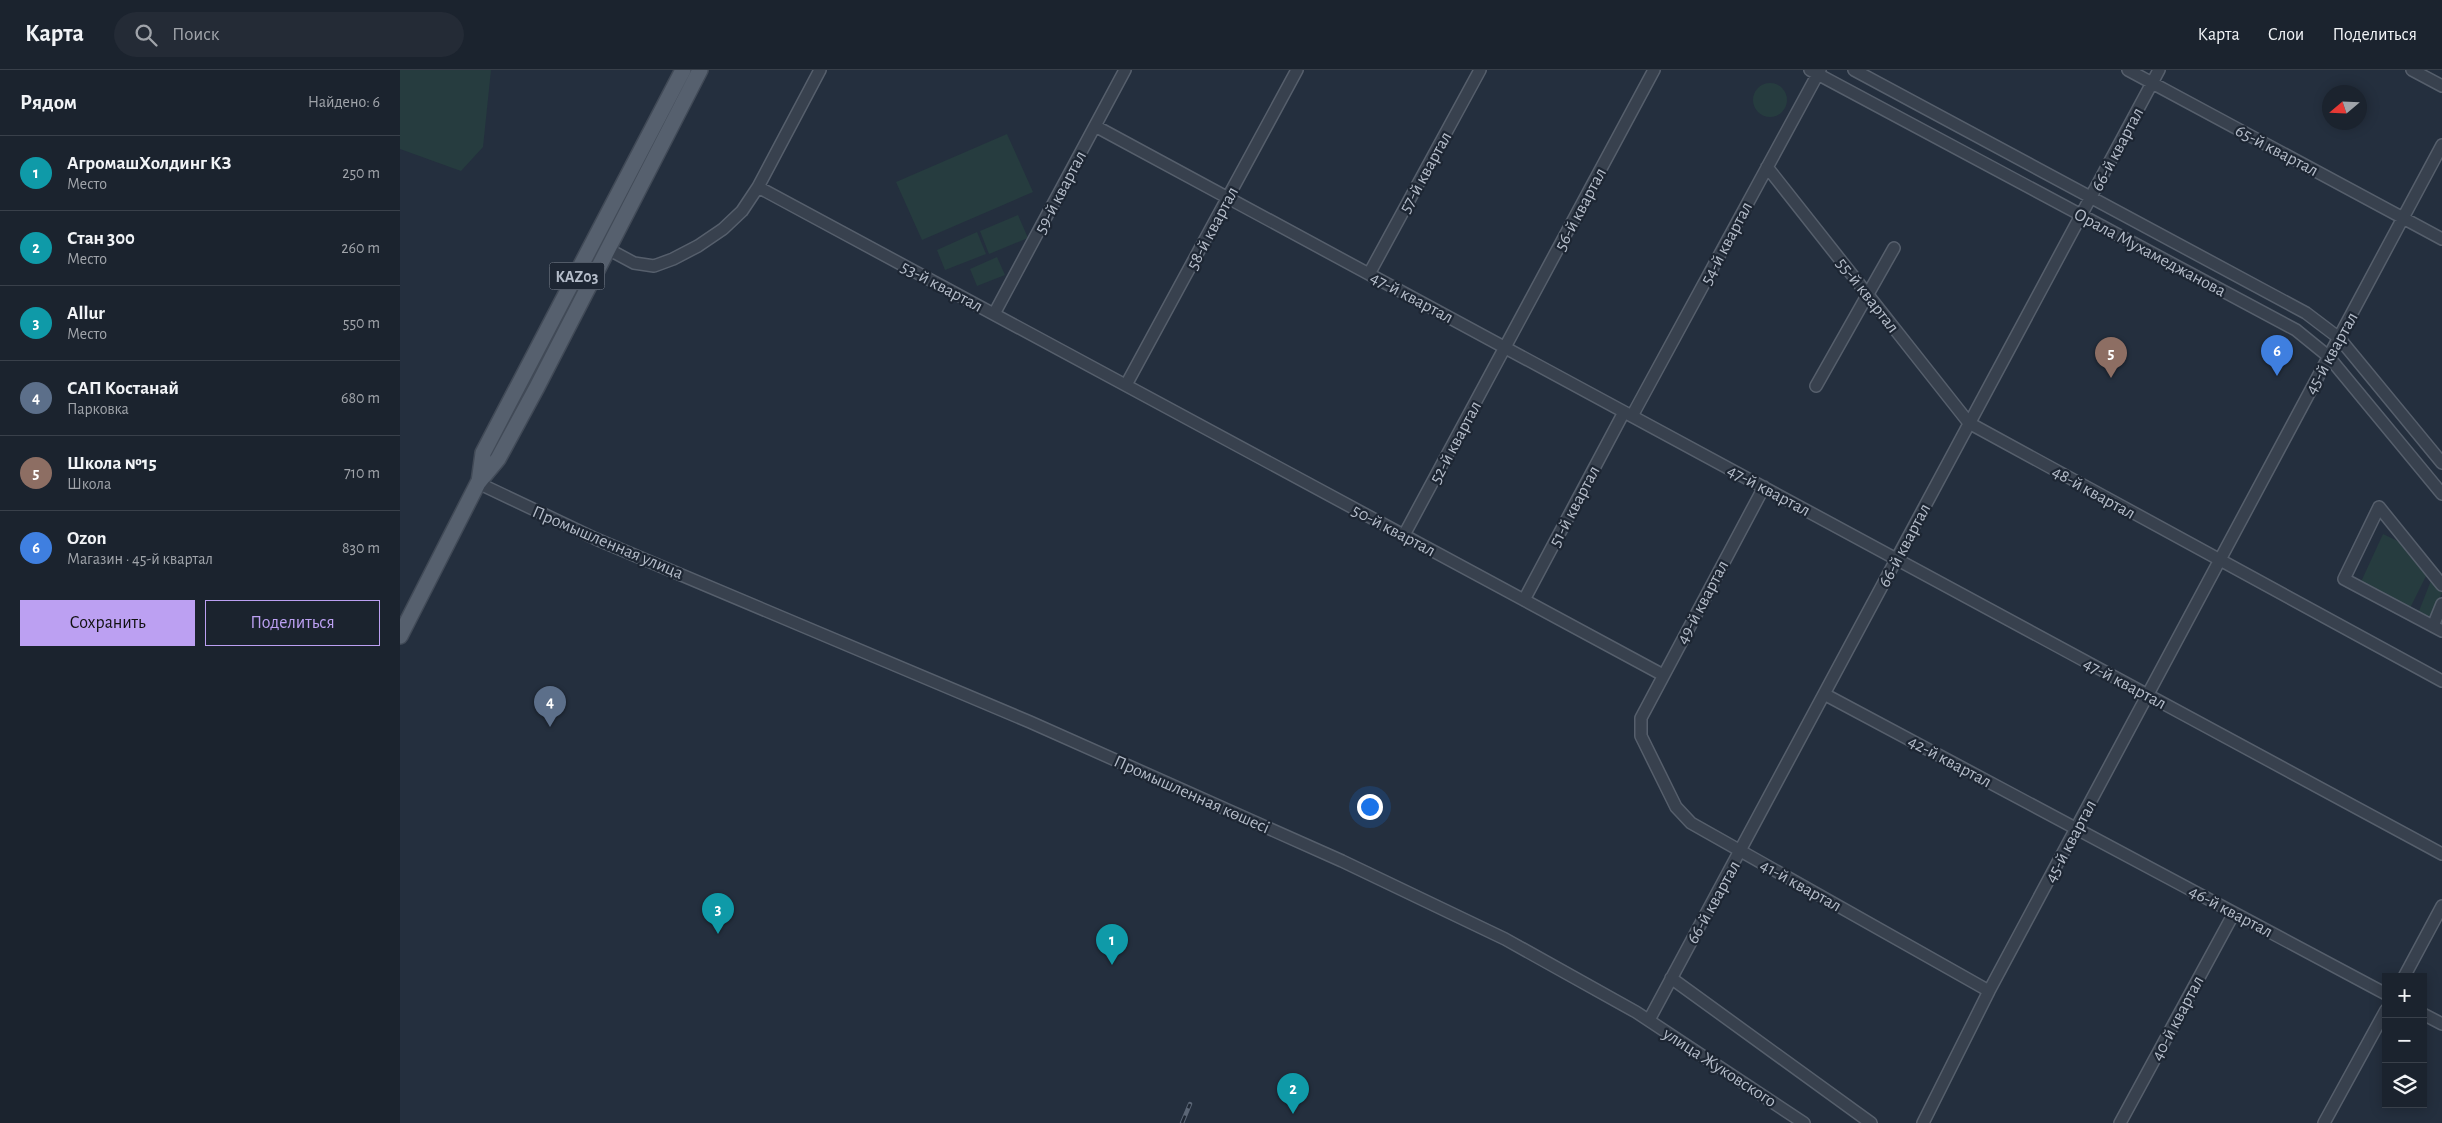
<!DOCTYPE html>
<html lang="ru">
<head>
<meta charset="utf-8">
<style>
	body { margin:0; font-family:"Alegreya Sans",sans-serif; background:#242b36; color:#f1f3f6 }
	.controls { position:absolute; right:15px; bottom:15px; display:grid; overflow:hidden; border-radius:0px; box-shadow:0 2px 12px #0003 }
	.controls button { width:45px; height:45px; display:grid; place-items:center; padding:0; border:0; border-bottom:1px solid #39404a; background:#1b232e; color:#f1f3f6; font:25px sans-serif }
	.compass { position:absolute; left:1922px; top:15px; width:45px; height:45px; border-radius:50%; background:#1b232e; box-shadow:0 2px 12px #0003; rotate:251deg }
	.you { position:absolute; left:969px; top:736px; width:18px; height:18px; margin:-12px; border:4px solid #fff; border-radius:50%; background:#1a73e8; box-shadow:0 0 0 8px #1a73e833 }
	.badge { display:grid; place-items:center; width:32px; height:32px; border-radius:50%; background:#bca0f2; color:#fff; font-size:16px; font-weight:700 }
	.pin { position:absolute; translate:-50% -41px; filter:drop-shadow(0 1px 2px #0008) }
	.pin::after { content:''; position:absolute; top:26px; width:18px; height:15px; background:inherit; clip-path:polygon(0 0,100% 0,50% 100%) }
	.list { margin:0; padding:0; list-style:none }
	h2 { display:flex; justify-content:space-between; align-items:center; height:65px; margin:0; padding:0 20px; font-size:21px }
	h2 small { font-size:16px; font-weight:400; color:#a0a4aa }
	.list li { display:grid; grid-template-columns:32px 1fr auto; gap:15px; align-items:center; box-sizing:border-box; height:75px; padding:0 20px; border-top:1px solid #39404a }
	.list b { display:block; font-size:19px; white-space:nowrap }
	.list p { margin:0; font-size:16px; white-space:nowrap; color:#a0a4aa }
	.list em { font-size:16px; font-style:normal; color:#a0a4aa }
	.actions { display:flex; gap:10px; padding:15px 20px }
	.actions a { flex:1; padding:11px 0; border:1px solid #bca0f2; border-radius:0px; text-align:center; font-size:18px; color:#bca0f2 }
	.actions .main { background:#bca0f2; color:#111 }
	.icon { flex:none; width:28px; height:28px; fill:none; stroke:currentColor; stroke-width:2; stroke-linecap:round; stroke-linejoin:round }
	.map { position:relative; flex:none; width:2042px; height:1053px; overflow:hidden }
	header { display:flex; align-items:center; gap:30px; box-sizing:border-box; height:70px; padding:0 25px; background:#1b232e; border-bottom:1px solid #39404a }
	header strong { font-size:24px }
	nav { display:flex; gap:28px; margin-inline-start:auto; font-size:18px }
	.search { width:350px; height:45px; background:#242b36; display:flex; align-items:center; gap:12px; box-sizing:border-box; padding:0 18px; border-radius:28px; color:#a0a4aa; font-size:19px }
	main { display:flex }
	aside { flex:1; background:#1b232e }
	.map>svg:first-child { display:block }
</style>
</head>
<body>
<header>
<strong>Карта</strong>
<div class="search"><svg class="icon" aria-label="search" viewBox="0 0 24 24"><circle cx="10" cy="10" r="6"/><path d="M15 15l6 6"/></svg>Поиск</div>
<nav><a>Карта</a><a>Слои</a><a>Поделиться</a></nav>
</header>
<main>
<aside>
<h2>Рядом<small>Найдено: 6</small></h2>
<ul class="list">
<li><span class="badge" style="background:#0f9aa8">1</span><div><b>АгромашХолдинг КЗ</b><p>Место</p></div><em>250 m</em></li>
<li><span class="badge" style="background:#0f9aa8">2</span><div><b>Стан 300</b><p>Место</p></div><em>260 m</em></li>
<li><span class="badge" style="background:#0f9aa8">3</span><div><b>Allur</b><p>Место</p></div><em>550 m</em></li>
<li><span class="badge" style="background:#5c6f8a">4</span><div><b>САП Костанай</b><p>Парковка</p></div><em>680 m</em></li>
<li><span class="badge" style="background:#8d6e63">5</span><div><b>Школа №15</b><p>Школа</p></div><em>710 m</em></li>
<li><span class="badge" style="background:#3f7fe0">6</span><div><b>Ozon</b><p>Магазин · 45-й квартал</p></div><em>830 m</em></li>
</ul>
<div class="actions"><a class="main">Сохранить</a><a>Поделиться</a></div>
</aside>
<div class="map">
<svg width="2042" height="1053" viewBox="0 0 2042 1053">
	<rect width="100%" height="100%" fill="#242f3e"/>
	<path fill="#263c3f" d="M0,0H91L83,77L61,101L0,79Z
		M1353 30a17 17 0 1 1 34 0a17 17 0 1 1-34 0Z
		M607,64L633,122L522,170L496,112Z
		M618,145L628,168L589,184L580,161Z
		M577,162L586,184L545,200L537,180Z
		M597,187L605,205L577,216L570,199Z
		M1983,464L2006,475L2028,502L2010,538L1960,514Z
		M2032,508L2042,520V523L2030,551L2017,546Z"/>
	<g fill="none" stroke-linecap="round" stroke-linejoin="round">
		<defs>
			<path id="minor" d="M1410,0L1896,260L1928,286L2042,424
				M1454,0L1906,243L1939,268L2042,393
				M1728,0L2042,169
				M2012,0L2042,16
				M695,56L2042,784
				M1367,97L1569,353L2042,611
				M358,117L1263,605
				M208,179L234,193L254,196L273,189L298,176L323,159L342,141L358,117L420,0
				M969,204L1080,0
				M594,244L725,0
				M726,315L897,0
				M1416,316L1494,178
				M1232,346L1420,0
				M78,413L196,469L630,652L942,791L1105,869L1236,942L1404,1053
				M1364,417L1241,648V666L1276,737L1291,753L1589,921
				M1004,465L1254,0
				M2042,515L1979,437L1944,509L2042,561
				M1124,530L1224,342
				M2033,556L2042,534
				M1424,624L1986,924
				M2004,907L2042,836
				M1271,908L1471,1053
				M2023,944L2042,954
				M1249,950L1759,0
				M1523,1053L1589,921L2042,75
				M1720,1053L1834,843
				M1924,1053L1986,940"/>
			<path id="major" d="M79,412L83,383L283,0
				M0,566L78,413L98,389L137,317L300,0"/>
		</defs>
		<use href="#minor" stroke="#565f6c" stroke-width="14"/>
		<use href="#major" stroke="#414a57" stroke-width="18"/>
		<use href="#minor" stroke="#38414e" stroke-width="11"/>
		<use href="#major" stroke="#56606e" stroke-width="15"/>
		<defs>
			<path id="rail" d="M782,1053L790,1034"/>
		</defs>
		<use href="#rail" stroke="#5a6575" stroke-width="4.5"/>
		<use href="#rail" stroke="#1d2633" stroke-width="2.5" stroke-dasharray="8" stroke-linecap="butt"/>
	</g>
	<g text-anchor="middle" stroke-width="4.5" stroke-linejoin="round" paint-order="stroke">
		<rect fill="#1d2633" stroke="#878f9c" stroke-width="1" x="149.5" y="192.5" width="55" height="27" rx="4"/>
		<g font-size="16" font-weight="bold" fill="#b4bcc9">
			<text x="177" y="212">KАZ03</text>
		</g>
		<g font-size="18" fill="#b4bcc9" stroke="#1d2633">
			<text transform="translate(1717 79) rotate(-62)" y="6">66-й квартал</text>
			<text transform="translate(1877 80) rotate(28)" y="6">65-й квартал</text>
			<text transform="translate(1025 102) rotate(-61)" y="6">57-й квартал</text>
			<text transform="translate(660 122) rotate(-62)" y="6">59-й квартал</text>
			<text transform="translate(1180 139) rotate(-62)" y="6">56-й квартал</text>
			<text transform="translate(812 158) rotate(-62)" y="6">58-й квартал</text>
			<text transform="translate(1326 173) rotate(-62)" y="6">54-й квартал</text>
			<text transform="translate(1750 182) rotate(28)" y="6">Орала Мухамеджанова</text>
			<text transform="translate(542 216) rotate(28)" y="6">53-й квартал</text>
			<text transform="translate(1468 225) rotate(52)" y="6">55-й квартал</text>
			<text transform="translate(1012 227) rotate(28)" y="6">47-й квартал</text>
			<text transform="translate(1931 283) rotate(-61)" y="6">45-й квартал</text>
			<text transform="translate(1055 372) rotate(-62)" y="6">52-й квартал</text>
			<text transform="translate(1369 420) rotate(28)" y="6">47-й квартал</text>
			<text transform="translate(1694 422) rotate(29)" y="6">48-й квартал</text>
			<text transform="translate(1174 436) rotate(-62)" y="6">51-й квартал</text>
			<text transform="translate(994 460) rotate(28)" y="6">50-й квартал</text>
			<text transform="translate(208 472) rotate(23)" y="6">Промышленная улица</text>
			<text transform="translate(1504 475) rotate(-62)" y="6">66-й квартал</text>
			<text transform="translate(1302 532) rotate(-62)" y="6">49-й квартал</text>
			<text transform="translate(1725 613) rotate(28)" y="6">47-й квартал</text>
			<text transform="translate(1550 691) rotate(28)" y="6">42-й квартал</text>
			<text transform="translate(792 724) rotate(24)" y="6">Промышленная көшесі</text>
			<text transform="translate(1670 771) rotate(-62)" y="6">45-й квартал</text>
			<text transform="translate(1401 815) rotate(29)" y="6">41-й квартал</text>
			<text transform="translate(1313 832) rotate(-61)" y="6">66-й квартал</text>
			<text transform="translate(1831 841) rotate(28)" y="6">46-й квартал</text>
			<text transform="translate(1777 948) rotate(-62)" y="6">40-й квартал</text>
			<text transform="translate(1320 997) rotate(33)" y="6">улица Жуковского</text>
		</g>
	</g>
</svg>
<div class="controls">
<button>+</button>
<button>−</button>
<button><svg class="icon" aria-label="layers" viewBox="0 0 24 24"><path d="M12 4l9 5-9 5-9-5zM3 14l9 5 9-5"/></svg></button>
</div>
<svg class="compass" viewBox="-18 -18 36 36"><path d="M0-13l5 13h-10z" fill="#e53935"/><path d="M0 13l5-13h-10z" fill="#a0a4aa"/></svg>
<div class="you"></div>
<div class="pin badge" style="left:712px;top:895px;background:#0f9aa8">1</div>
<div class="pin badge" style="left:893px;top:1044px;background:#0f9aa8">2</div>
<div class="pin badge" style="left:318px;top:864px;background:#0f9aa8">3</div>
<div class="pin badge" style="left:150px;top:657px;background:#5c6f8a">4</div>
<div class="pin badge" style="left:1711px;top:308px;background:#8d6e63">5</div>
<div class="pin badge" style="left:1877px;top:306px;background:#3f7fe0">6</div>
</div>
</main>
</body>
</html>
